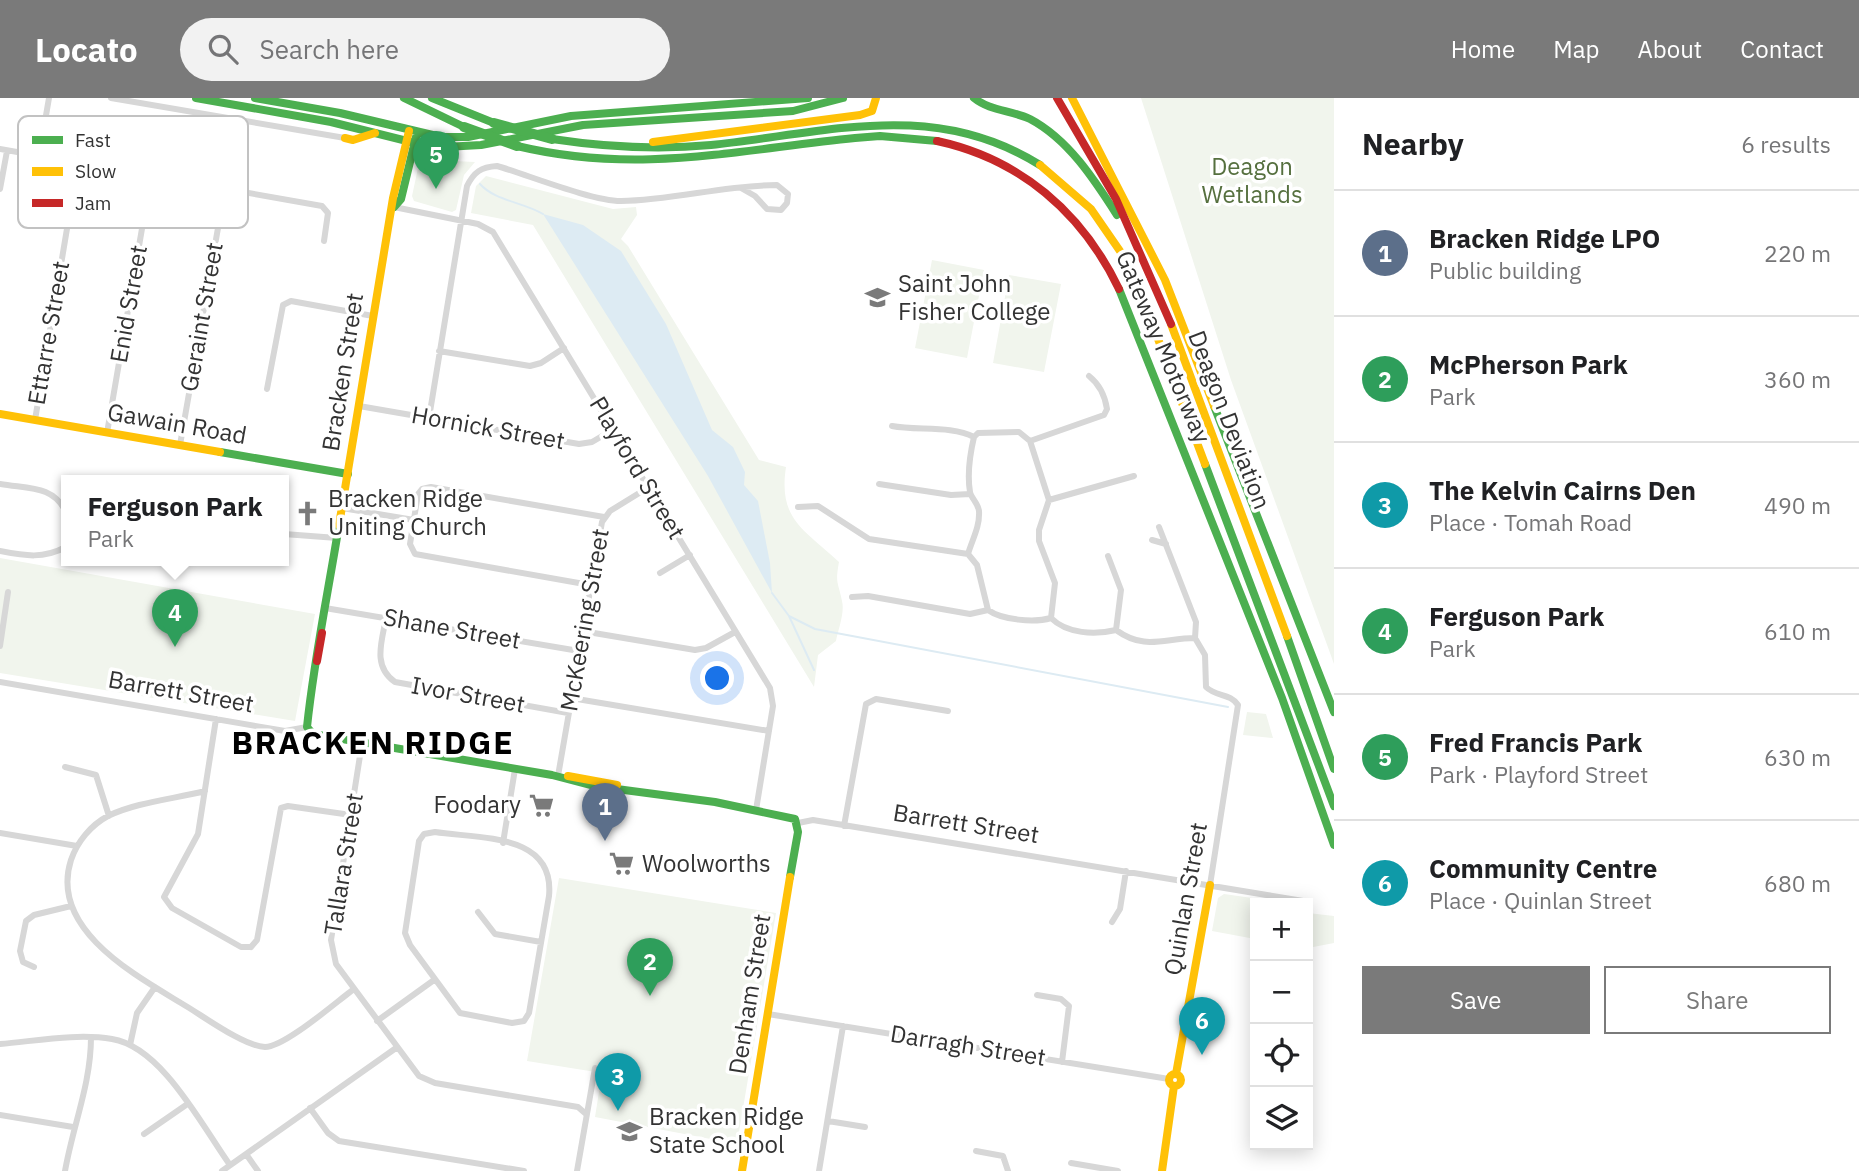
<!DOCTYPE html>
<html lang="en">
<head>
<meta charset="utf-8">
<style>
	body { margin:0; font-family:"IBM Plex Sans",sans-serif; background:#f2f2f2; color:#202124 }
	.controls { position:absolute; right:21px; bottom:21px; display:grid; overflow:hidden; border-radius:0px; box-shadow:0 4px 18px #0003 }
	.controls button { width:63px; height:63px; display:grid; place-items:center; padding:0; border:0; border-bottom:2px solid #e0e0e0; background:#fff; color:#202124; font:35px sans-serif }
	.you { position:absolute; left:718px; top:581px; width:24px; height:24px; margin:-18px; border:5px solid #fff; border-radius:50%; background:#1a73e8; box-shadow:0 0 0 10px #1a73e833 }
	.badge { display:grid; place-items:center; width:46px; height:46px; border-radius:50%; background:#7a7a7a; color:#fff; font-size:23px; font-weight:700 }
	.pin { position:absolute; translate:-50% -58px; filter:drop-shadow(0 2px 4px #0008) }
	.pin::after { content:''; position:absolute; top:37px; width:24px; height:21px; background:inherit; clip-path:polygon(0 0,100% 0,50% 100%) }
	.popup { position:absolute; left:61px; top:377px; width:228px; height:91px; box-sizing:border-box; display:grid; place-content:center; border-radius:0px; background:#fff; filter:drop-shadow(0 2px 5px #0005); font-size:23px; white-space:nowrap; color:#757577 }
	.popup b { font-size:26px; color:#202124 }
	.popup::after { content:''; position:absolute; left:50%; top:100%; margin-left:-14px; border:14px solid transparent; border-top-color:#fff }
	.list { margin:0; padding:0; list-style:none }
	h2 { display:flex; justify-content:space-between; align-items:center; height:91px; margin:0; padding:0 28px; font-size:30px }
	h2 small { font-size:23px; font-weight:400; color:#757577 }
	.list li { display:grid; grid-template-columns:46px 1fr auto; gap:21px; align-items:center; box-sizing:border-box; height:126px; padding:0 28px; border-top:2px solid #e0e0e0 }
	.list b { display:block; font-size:26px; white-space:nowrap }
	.list p { margin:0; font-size:23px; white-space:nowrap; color:#757577 }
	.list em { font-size:23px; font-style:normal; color:#757577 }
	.actions { display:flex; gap:14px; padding:21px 28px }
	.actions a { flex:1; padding:16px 0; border:2px solid #7a7a7a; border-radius:0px; text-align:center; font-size:24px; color:#7a7a7a }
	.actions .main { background:#7a7a7a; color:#fff }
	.icon { flex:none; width:38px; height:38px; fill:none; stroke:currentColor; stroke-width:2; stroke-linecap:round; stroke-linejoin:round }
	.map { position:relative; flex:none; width:1334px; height:1073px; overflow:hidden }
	header { display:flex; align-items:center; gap:42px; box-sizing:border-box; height:98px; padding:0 35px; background:#7a7a7a; color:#fff }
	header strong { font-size:33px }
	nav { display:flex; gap:38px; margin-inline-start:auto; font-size:24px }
	.search { width:490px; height:63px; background:#f2f2f2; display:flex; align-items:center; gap:18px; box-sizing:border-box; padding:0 24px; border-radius:38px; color:#757577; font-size:26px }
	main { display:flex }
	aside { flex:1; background:#fff }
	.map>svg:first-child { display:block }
</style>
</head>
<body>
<header>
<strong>Locato</strong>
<div class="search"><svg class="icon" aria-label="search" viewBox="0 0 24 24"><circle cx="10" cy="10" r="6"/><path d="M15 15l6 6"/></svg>Search here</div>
<nav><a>Home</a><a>Map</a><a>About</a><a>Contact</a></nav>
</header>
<main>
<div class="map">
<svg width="1334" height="1073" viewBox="0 0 1334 1073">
	<rect width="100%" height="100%" fill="#fff"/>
	<path fill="#f1f5ed" d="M1141,0H1334V566L1231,282Z
		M431,62L475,64L464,77L456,112L452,114L414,103L412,98L418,70Z
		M486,78L613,111L636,109L637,117L621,141L628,148L759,362L786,369C778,422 804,431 839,464C835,486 838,483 842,503C845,515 838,532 836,543L818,557L814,589L533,127L471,115L476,88Z
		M932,162L984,172L967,260L915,250Z
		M1009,177L1061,186L1044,274L993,265Z
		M0,460L315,516L295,623L0,575Z
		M1247,614L1266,616L1273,640L1243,637Z
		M559,780L776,815L737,1046L595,1019L602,975L527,963Z
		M1224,796L1287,805H1255V841L1212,833L1218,800Z
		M1308,815L1334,818V845L1308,850Z"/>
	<path fill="#ddebf3" d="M543,116L583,127L621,153L666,226L712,332L733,349L745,374L744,387L758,403L770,465L772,495L708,378Z"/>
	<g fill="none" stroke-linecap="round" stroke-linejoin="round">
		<path stroke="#ddebf3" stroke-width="2" d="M480,86C495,103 523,104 543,116
			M772,495L789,518L814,572
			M789,518L815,531L1228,609"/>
		<path stroke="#d7d7d7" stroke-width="6" d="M111,0L345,40
			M0,51L322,108L328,115L324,143
			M39,58L49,0
			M0,91L7,53
			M394,109L478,126L493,134L770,590L773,608L756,712
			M439,253L530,268L541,265L564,250
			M267,291L283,207L291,203L373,218
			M359,308L579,346L592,344L614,331
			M429,320L467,88C474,74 481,69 497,68C528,77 592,103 621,103C674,102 725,87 777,87L788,96L787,105L781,112L767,111L755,98L741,90
			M35,322L78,65
			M892,328C917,333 951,327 974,339
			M107,335L151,78
			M1030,343L1104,317L1107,311C1105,298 1099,286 1089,278
			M180,347L225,90
			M0,386C28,391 53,387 66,414
			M879,386L951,397L970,396
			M1049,402L1134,378
			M798,409L818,408L869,441L968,456
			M342,410L414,422
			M1159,429L1196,524L1195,540
			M284,436L337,440
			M1152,442L1166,446
			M0,453C26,458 43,461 66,449
			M1108,458L1121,492L1116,532
			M660,475L690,457
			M590,487L415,456L410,446L418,396L422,391L431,389L604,419
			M852,499L868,498L970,516L988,512
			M325,510L579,553
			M386,520C382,543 372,568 395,584L568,615
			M1051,520L1055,485L1039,443V432L1049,402L1030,343L1019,334L978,335L974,339C970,356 967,376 970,394C971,400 978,405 979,413C980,429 972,442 968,456L977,467L988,512C1002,522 1034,525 1051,520C1067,536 1095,537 1116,532C1145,553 1164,540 1195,540L1205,557L1206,589C1216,599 1230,595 1238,607L1210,787
			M582,533L695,552L706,550L735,534
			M0,548L8,494
			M0,584L285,633L307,629
			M571,600L769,633
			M216,621L198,736L164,799L172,810L241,849H251
			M362,645L331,842L336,866L419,978L435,985L578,1009L586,1016
			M65,669L96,677L109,718
			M558,678L602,424L610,413L649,389
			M205,693C174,701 137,704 108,718C91,727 77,744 71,762C49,830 133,876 181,905C202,917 243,948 265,949C285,949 336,904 354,891
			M798,725L813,722L1303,803
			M844,728L866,606L876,601L948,613
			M435,734C480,741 555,735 549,798L529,915L524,923L512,925L460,915L410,847L405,835L419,743L424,736Z
			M0,735L77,748
			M503,745L515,671
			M478,814L495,836L541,844
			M1112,824L1120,811L1126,773
			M251,849L257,842L281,710L288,708L351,717
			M34,869L23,864L20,853L26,823L34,817L71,808
			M1037,897L1061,901L1069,908L1062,964
			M768,916L1169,981
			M377,923L434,882
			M0,946C36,943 77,935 112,941C162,949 202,1028 230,1067
			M130,947L137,915L155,889
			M310,1010L328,1035L339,1043L524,1073
			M0,1017L73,1029
			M828,1023L865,1029
			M144,1036L186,1007
			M976,1053L1003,1058L1008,1073
			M246,1056L258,1073
			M1071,1065L1118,1073
			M65,1073C73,1027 91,986 91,939
			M222,1073L396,950
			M577,1073L595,970
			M819,1073L843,928"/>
		<path stroke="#4caf50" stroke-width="8" d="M196,0L331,24L415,45L445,49L481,47L583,27L793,13L843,0
			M255,0L340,15L441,39H468L571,18L808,0
			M404,0L464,29
			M432,0L494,25
			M974,0C990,13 1011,12 1030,21C1068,41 1094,81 1117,117
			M552,41C605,49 658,52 711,47C827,35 933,0 1040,67
			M517,48C638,77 735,52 855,40L880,38L937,43
			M394,109L401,101L417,35
			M1119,191L1282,600L1334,747
			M1214,308L1334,614
			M220,354L348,376
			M1205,366L1334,708
			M339,427C328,495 314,561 307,629L313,636L552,677L594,688L715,704L795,721L798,734L790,779
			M1287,538L1334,671"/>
		<path stroke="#ffc107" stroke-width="8" d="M1072,0L1165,182L1214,308
			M345,40L353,42L375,35
			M653,44L860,17L872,13L876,0
			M1040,67L1091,111L1131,169L1205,366
			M1171,226L1287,538
			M0,316L220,354
			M339,427L393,100L409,33
			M568,678L617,687
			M1169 982a6 6 0 1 1 12 0a6 6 0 1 1-12 0Z
			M1176,976L1210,787
			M742,1073L790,779
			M1162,1073L1174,988"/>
		<path stroke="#c62828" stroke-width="8" d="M1057,0L1116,101L1171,226
			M937,43C1020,61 1082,114 1119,191
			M317,563L322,535"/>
		<path stroke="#4caf50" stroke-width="10" d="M494,25L552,41
			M464,29L517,48"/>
	</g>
	<defs>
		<symbol id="school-bare" viewBox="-9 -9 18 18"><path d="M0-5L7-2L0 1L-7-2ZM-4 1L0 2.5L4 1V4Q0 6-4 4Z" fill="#7a7a7a" stroke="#fff" stroke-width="2.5" paint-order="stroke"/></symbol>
		<symbol id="church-bare" viewBox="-9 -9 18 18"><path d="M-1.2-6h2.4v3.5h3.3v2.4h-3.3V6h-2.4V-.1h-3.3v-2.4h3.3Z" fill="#7a7a7a" stroke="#fff" stroke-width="2.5" paint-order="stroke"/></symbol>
		<symbol id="supermarket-bare" viewBox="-9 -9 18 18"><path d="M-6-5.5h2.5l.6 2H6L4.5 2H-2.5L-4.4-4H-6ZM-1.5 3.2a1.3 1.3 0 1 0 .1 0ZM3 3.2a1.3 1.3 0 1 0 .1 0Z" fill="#7a7a7a" stroke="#fff" stroke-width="2.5" paint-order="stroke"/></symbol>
	</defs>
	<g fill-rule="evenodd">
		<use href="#school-bare" x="860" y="182" width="35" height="35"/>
		<use href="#church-bare" x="290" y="398" width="35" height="35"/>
		<use href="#supermarket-bare" x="524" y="690" width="35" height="35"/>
		<use href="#supermarket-bare" x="604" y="748" width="35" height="35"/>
		<use href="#school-bare" x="612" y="1016" width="35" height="35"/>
	</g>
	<g text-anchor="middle" stroke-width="7" stroke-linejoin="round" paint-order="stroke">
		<g font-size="24" fill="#56703f" stroke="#fff">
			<text x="1252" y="77">Deagon<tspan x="1252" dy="28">Wetlands</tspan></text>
		</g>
		<g font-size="24" fill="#333" stroke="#fff" text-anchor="start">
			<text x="898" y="194">Saint John<tspan x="898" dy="28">Fisher College</tspan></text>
			<text x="328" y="409">Bracken Ridge<tspan x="328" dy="28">Uniting Church</tspan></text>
			<text x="521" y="715" text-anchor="end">Foodary</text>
			<text x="642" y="774">Woolworths</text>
			<text x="649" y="1027">Bracken Ridge<tspan x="649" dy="28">State School</tspan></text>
		</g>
		<g font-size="24" fill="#333" stroke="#fff">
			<text transform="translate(129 206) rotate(-80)" y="8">Enid Street</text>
			<text transform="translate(202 219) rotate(-80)" y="8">Geraint Street</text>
			<text transform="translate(49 235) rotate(-80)" y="8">Ettarre Street</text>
			<text transform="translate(1163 249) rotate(67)" y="8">Gateway Motorway</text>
			<text transform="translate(343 274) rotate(-81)" y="8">Bracken Street</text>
			<text transform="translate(1229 322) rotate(69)" y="8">Deagon Deviation</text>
			<text transform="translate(177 326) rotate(10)" y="8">Gawain Road</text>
			<text transform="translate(488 330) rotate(10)" y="8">Hornick Street</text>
			<text transform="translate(637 370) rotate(59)" y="8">Playford Street</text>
			<text transform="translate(585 522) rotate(-80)" y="8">McKeering Street</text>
			<text transform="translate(452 531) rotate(10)" y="8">Shane Street</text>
			<text transform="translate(181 594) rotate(10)" y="8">Barrett Street</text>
			<text transform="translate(468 597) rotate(10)" y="8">Ivor Street</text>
			<text transform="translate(966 726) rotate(9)" y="8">Barrett Street</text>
			<text transform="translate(344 766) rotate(-81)" y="8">Tallara Street</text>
			<text transform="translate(1186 801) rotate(-80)" y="8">Quinlan Street</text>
			<text transform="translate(750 896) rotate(-81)" y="8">Denham Street</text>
			<text transform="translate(968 948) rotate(9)" y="8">Darragh Street</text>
		</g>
		<g font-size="32" font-weight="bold" letter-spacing="2" fill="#000" stroke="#fff">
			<text x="373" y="656">BRACKEN RIDGE</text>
		</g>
	</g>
	<rect x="18" y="18" width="230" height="112" rx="10" fill="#fff" stroke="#c2c2c2" stroke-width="2"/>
	<rect x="32" y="38" width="31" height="8" fill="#4caf50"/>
	<rect x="32" y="69" width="31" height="9" fill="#ffc107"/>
	<rect x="32" y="101" width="31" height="8" fill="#c62828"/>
	<g font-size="19" fill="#333">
		<text x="75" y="49">Fast</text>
		<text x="75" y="80">Slow</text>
		<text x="75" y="112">Jam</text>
	</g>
</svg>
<div class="controls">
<button>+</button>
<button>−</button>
<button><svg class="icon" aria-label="locate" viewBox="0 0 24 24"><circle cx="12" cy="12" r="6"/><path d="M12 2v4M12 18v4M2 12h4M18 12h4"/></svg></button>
<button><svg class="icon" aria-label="layers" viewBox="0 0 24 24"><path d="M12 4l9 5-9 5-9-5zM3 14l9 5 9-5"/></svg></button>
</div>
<div class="you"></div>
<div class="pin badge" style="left:605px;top:743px;background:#5c6f8a">1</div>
<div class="pin badge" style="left:650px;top:898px;background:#2e9e5b">2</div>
<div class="pin badge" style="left:618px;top:1013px;background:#0f9aa8">3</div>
<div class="pin badge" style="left:175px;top:549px;background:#2e9e5b">4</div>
<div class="popup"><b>Ferguson Park</b>Park</div>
<div class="pin badge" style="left:436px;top:91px;background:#2e9e5b">5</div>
<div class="pin badge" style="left:1202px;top:957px;background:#0f9aa8">6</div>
</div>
<aside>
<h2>Nearby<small>6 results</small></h2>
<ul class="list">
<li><span class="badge" style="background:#5c6f8a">1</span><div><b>Bracken Ridge LPO</b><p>Public building</p></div><em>220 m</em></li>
<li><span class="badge" style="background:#2e9e5b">2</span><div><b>McPherson Park</b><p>Park</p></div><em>360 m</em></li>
<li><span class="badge" style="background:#0f9aa8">3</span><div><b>The Kelvin Cairns Den</b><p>Place · Tomah Road</p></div><em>490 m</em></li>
<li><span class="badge" style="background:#2e9e5b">4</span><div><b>Ferguson Park</b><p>Park</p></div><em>610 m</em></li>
<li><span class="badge" style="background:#2e9e5b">5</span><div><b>Fred Francis Park</b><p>Park · Playford Street</p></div><em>630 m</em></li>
<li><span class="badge" style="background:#0f9aa8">6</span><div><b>Community Centre</b><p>Place · Quinlan Street</p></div><em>680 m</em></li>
</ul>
<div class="actions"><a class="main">Save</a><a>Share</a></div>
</aside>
</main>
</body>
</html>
